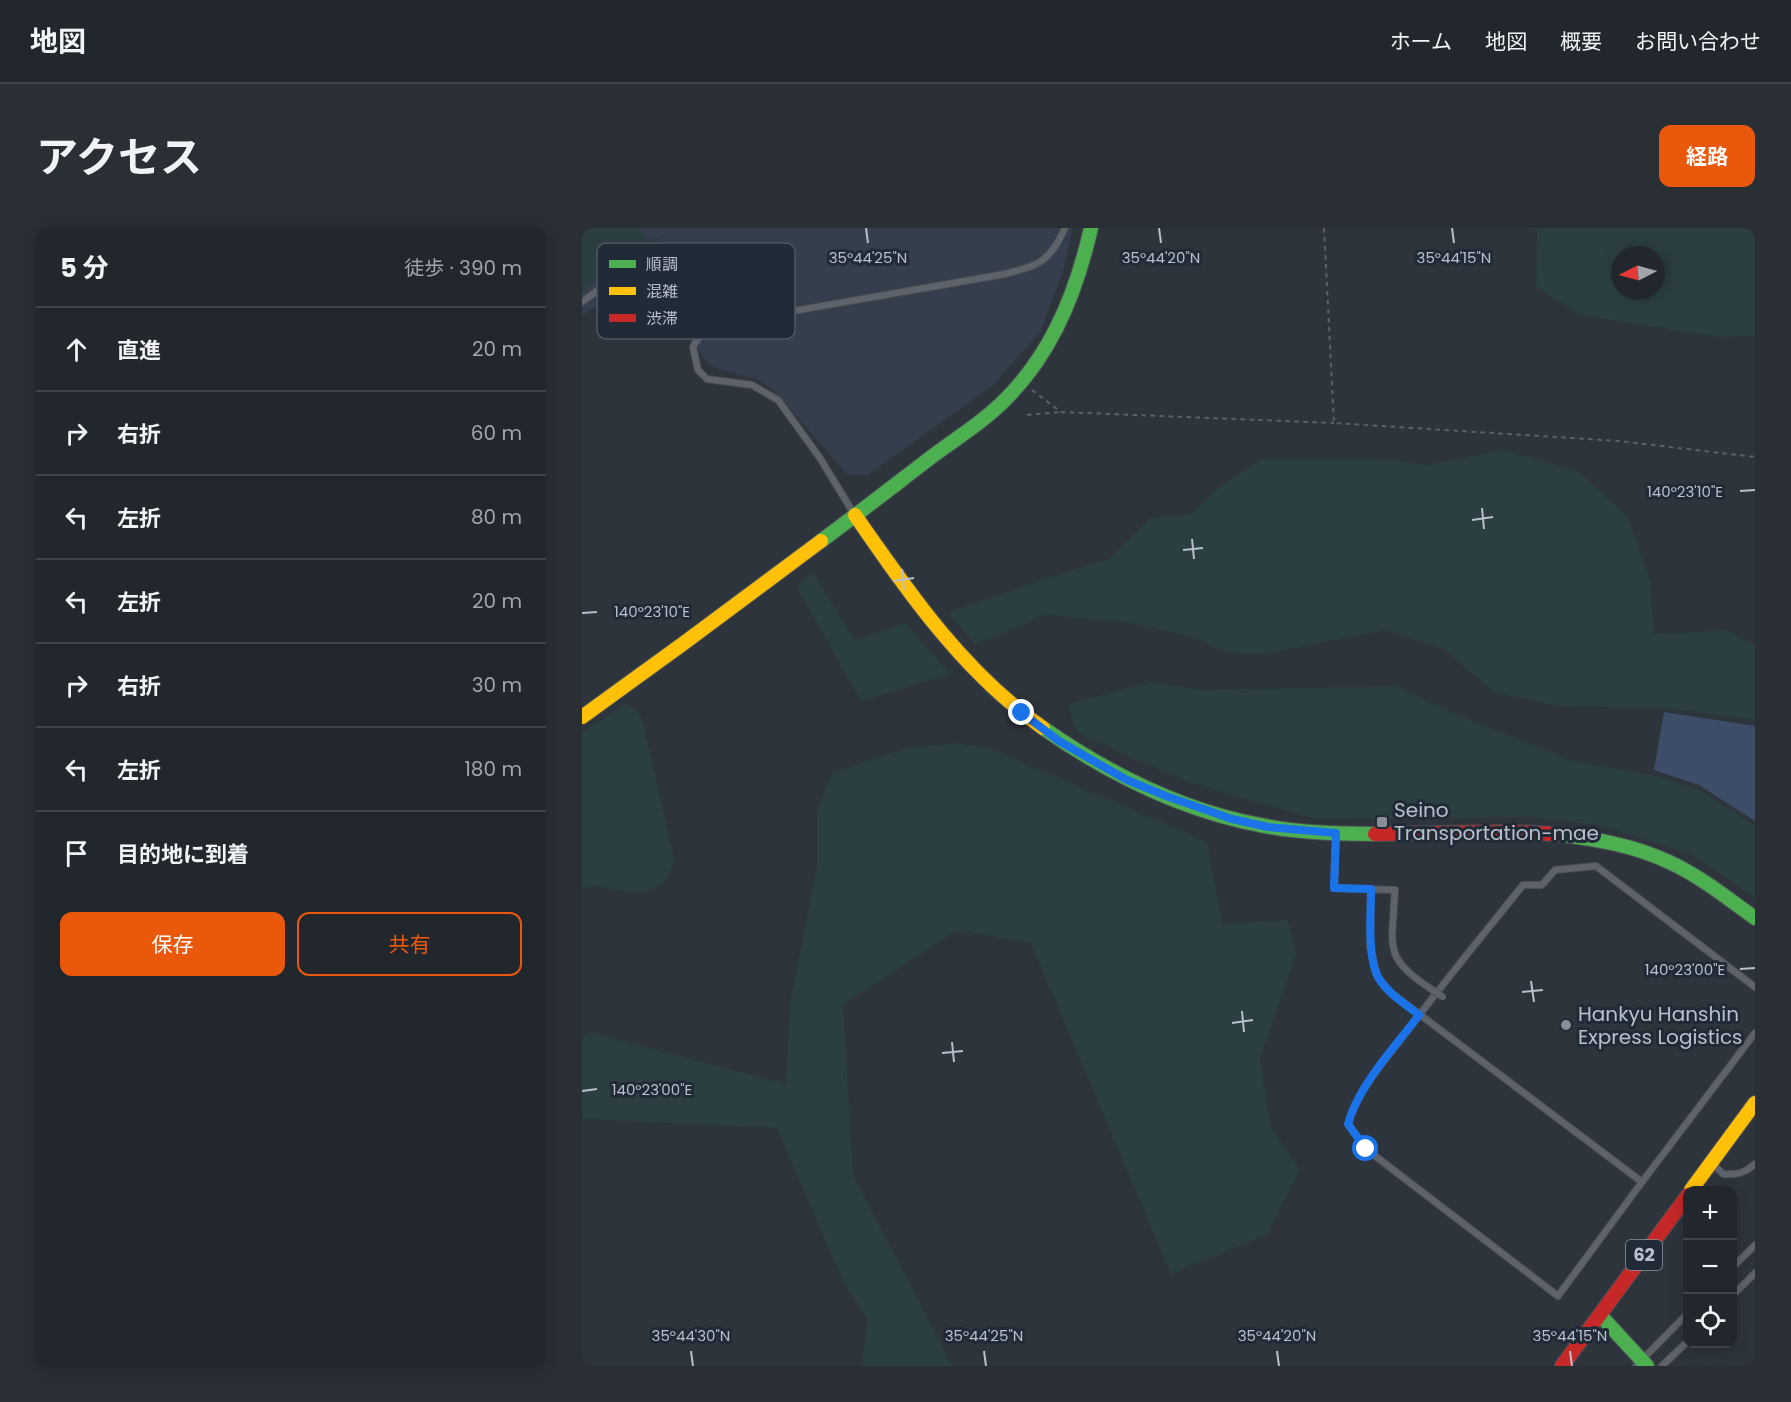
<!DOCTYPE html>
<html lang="ja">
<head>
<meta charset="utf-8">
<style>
	body { margin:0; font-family:Poppins,"Noto Sans JP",sans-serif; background:#2a2f35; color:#f1f3f6 }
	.controls { position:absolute; right:18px; bottom:18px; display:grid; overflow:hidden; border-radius:12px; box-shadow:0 3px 15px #0003 }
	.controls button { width:54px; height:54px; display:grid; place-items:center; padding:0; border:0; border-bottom:2px solid #3f4449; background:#22272d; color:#f1f3f6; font:30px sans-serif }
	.compass { position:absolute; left:1029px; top:18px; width:54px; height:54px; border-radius:50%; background:#22272d; box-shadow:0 3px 15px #0003; rotate:264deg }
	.stop { position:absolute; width:18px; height:18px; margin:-14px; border:4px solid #1a73e8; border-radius:50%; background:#fff }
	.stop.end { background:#1a73e8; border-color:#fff; box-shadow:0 2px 6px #0008 }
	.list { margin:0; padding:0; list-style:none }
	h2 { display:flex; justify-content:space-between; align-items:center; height:78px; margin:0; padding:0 24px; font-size:26px }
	h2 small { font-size:20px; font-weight:400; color:#a2a5aa }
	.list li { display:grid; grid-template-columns:39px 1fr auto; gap:18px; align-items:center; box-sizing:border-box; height:84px; padding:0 24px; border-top:2px solid #3f4449 }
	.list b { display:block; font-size:22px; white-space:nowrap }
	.list em { font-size:20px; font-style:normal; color:#a2a5aa }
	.actions { display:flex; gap:12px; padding:18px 24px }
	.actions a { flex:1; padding:14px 0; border:2px solid #ea580c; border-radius:12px; text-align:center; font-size:21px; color:#ea580c }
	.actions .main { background:#ea580c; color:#fff }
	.icon { flex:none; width:33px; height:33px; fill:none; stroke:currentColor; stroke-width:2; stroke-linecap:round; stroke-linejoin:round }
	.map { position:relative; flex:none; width:1173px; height:1138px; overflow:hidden; border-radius:12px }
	header { display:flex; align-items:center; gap:36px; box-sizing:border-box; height:84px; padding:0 30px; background:#22272d; border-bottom:2px solid #3f4449 }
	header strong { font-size:28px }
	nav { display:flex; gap:33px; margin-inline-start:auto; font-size:21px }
	.intro { display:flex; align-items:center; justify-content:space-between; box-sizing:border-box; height:144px; padding:0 36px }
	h1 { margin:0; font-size:42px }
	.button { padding:15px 27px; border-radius:12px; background:#ea580c; color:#fff; font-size:21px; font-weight:700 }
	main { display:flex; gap:36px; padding:0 36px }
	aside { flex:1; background:#22272d; border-radius:12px; box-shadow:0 3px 15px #0003 }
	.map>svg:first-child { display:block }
</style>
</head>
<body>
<header>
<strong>地図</strong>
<nav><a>ホーム</a><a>地図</a><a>概要</a><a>お問い合わせ</a></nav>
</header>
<div class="intro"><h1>アクセス</h1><a class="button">経路</a></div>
<main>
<aside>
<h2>5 分<small>徒歩 · 390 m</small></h2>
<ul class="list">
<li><svg class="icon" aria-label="ahead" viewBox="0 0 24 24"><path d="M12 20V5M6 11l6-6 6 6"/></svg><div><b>直進</b></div><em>20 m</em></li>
<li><svg class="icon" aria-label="right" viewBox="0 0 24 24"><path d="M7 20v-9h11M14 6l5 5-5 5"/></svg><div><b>右折</b></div><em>60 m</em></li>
<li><svg class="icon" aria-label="left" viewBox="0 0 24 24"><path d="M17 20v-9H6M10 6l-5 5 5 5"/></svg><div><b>左折</b></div><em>80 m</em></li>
<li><svg class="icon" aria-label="left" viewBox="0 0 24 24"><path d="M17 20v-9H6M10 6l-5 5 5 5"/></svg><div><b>左折</b></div><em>20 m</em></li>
<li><svg class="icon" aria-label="right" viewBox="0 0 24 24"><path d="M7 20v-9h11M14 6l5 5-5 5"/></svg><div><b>右折</b></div><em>30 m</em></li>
<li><svg class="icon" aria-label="left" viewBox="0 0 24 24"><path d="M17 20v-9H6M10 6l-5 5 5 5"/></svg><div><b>左折</b></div><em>180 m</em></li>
<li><svg class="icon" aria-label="arrive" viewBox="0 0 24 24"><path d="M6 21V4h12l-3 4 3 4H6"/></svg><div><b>目的地に到着</b></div></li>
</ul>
<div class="actions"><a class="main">保存</a><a>共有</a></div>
</aside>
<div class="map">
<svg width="1173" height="1138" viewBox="0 0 1173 1138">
	<rect width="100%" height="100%" fill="#2e343c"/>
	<path fill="#353e4c" d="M0,0H491L481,43L459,103L411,157L286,247H266L192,163L177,152L137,141L128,137L120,128L96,87L73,85L32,65L0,88Z"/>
	<path fill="#2b3e42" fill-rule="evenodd" d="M0,0H56L65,13L75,10C108,35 113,33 153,25L163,83L143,84L119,91L65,14L0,63Z
		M942,0H1173V108L1136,109L1000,87L954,59L955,2ZM1038,27H1074V63H1038Z
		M923,222L998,245L1045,288L1068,352L1072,406L1145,402L1173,417V492L1083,480L976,478L912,464L859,419L802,402L682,426L645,425L608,408L542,394L463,387L393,417L367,385L468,349L527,331L569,290L609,286L635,261L680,231H800L845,237Z
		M230,344L273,412L323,395L368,446L279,473L215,359Z
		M570,454L621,462L813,458L896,496L995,534L1071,547L1115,561L1173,597V670L1109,626L1016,597L949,589L823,591L729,590L603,553L495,505L486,476Z
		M42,477C53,478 57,484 61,494L92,631C86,668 58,666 28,661C23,660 15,657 9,658C6,659 3,660 0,661V504Z
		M373,515L409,521L625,614L640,696L706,692L714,726L678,830L688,898L718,942L685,1006L589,1046L449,715L375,702L261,777L271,947L370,1138H280L286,1092L261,1053L195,900L0,891V810L9,805L204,856L208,776L235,639V583L251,544L323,521Z"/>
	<path fill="#3d4d67" d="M1082,484L1173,498V593L1117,557L1072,542Z"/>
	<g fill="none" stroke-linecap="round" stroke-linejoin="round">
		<defs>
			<path id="lane" d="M0,74L49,38
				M272,286L238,230L196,172L170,157L125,151L116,142L111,119C117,107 124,101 137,96L423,46C457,37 468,34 483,0
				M754,606L752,660L813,662L812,675
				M789,661L788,718L795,748L808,764L1060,954
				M1173,759L1014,638L973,642L960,657H941C900,708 858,759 819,811C799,837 775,864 766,896L784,921L976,1068L1060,954L1173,805
				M1130,935L1141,946C1155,947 1163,945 1173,936
				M1150,1040L1173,1017
				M1150,1068L1173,1045
				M1054,1138L1106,1085
				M1080,1138L1106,1113"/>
			<path id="fast" d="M239,313C277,285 314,256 352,227C372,212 393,199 411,183C466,135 493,70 509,0
				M461,500C527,546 604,584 683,598C719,605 756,606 793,606
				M974,606C1013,611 1051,617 1087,634C1118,648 1145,670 1173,690
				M1018,1087L1065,1138"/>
			<path id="slow" d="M273,287C327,365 382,445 461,500
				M0,489L102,415L239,313
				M1109,962L1173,875"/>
			<path id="jam" d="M793,606L930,604L974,606
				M980,1138L1106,967"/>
		</defs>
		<use href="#lane" stroke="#4c5056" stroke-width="8"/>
		<use href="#fast" stroke="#4c5056" stroke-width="16"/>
		<use href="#slow" stroke="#4c5056" stroke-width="16"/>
		<use href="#jam" stroke="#4c5056" stroke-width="16"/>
		<path stroke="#5b6167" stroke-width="2" stroke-dasharray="4.5 4.5" stroke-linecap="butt" d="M742,0L752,195L1037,213L1173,229
			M450,162L479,184L752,195
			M445,187L478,184"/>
		<use href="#lane" stroke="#5e626a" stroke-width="6"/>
		<use href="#fast" stroke="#4caf50" stroke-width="14"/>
		<use href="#slow" stroke="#ffc107" stroke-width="14"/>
		<use href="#jam" stroke="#c62828" stroke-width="14"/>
		<defs>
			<path id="lane-bridge" d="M812,675C812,691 807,712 814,728C822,745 845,758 861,769"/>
		</defs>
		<use href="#lane-bridge" stroke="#4c5056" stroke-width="8" stroke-linecap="butt"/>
		<use href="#lane-bridge" stroke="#5e626a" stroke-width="6"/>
	</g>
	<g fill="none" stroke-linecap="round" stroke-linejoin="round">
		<path stroke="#1a73e8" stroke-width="8" d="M440,485L477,513L515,535L545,552L584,568L650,591L686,599L754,605L752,660L789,661C789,684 785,729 796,749C805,765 823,776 837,787C813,819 776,858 766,896L784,921"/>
	</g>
	<path fill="none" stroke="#b9c0cc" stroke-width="2" d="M284,0L286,15M577,0L579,15M870,0L872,15M1158,263L1173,262M900,280L902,301M890,292L911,289M610,311L612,331M601,322L621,320M320,341L322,362M311,353L332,350M0,385L15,384M1158,741L1173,740M949,753L952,774M940,764L961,762M660,783L662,804M650,795L671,792M370,814L372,834M360,825L381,823M0,863L15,861M109,1123L111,1138M402,1123L404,1138M695,1123L697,1138M988,1123L990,1138"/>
	<g fill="#888f9a" stroke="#212a37" stroke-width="2">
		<rect x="794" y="588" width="12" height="12" rx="3"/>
		<circle cx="984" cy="797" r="6"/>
	</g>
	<g text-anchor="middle" stroke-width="6" stroke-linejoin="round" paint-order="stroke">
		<rect fill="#212a37" stroke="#8b939f" stroke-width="1.5" x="1044" y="1012" width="36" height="30" rx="4.5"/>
		<g font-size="18" font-weight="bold" fill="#b9c0cc">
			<text x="1062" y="1033">62</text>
		</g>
		<g font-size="20" fill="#b9c0cc" stroke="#212a37" text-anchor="start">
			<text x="812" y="589">Seino<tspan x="812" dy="23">Transportation-mae</tspan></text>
			<text x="996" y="793">Hankyu Hanshin<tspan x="996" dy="23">Express Logistics</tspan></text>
		</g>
	</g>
	<rect x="15" y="15" width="198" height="96" rx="9" fill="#212a37" stroke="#4f5764" stroke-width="1.5"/>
	<rect x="27" y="32" width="27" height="8" fill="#4caf50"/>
	<rect x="27" y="59" width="27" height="8" fill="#ffc107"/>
	<rect x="27" y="86" width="27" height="8" fill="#c62828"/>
	<g font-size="16" fill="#b9c0cc">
		<text x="64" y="42">順調</text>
		<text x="64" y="69">混雑</text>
		<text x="64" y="96">渋滞</text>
	</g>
	<g font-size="15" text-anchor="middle" fill="#b9c0cc" stroke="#212a37" stroke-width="6" stroke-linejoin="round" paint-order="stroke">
		<text x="286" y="35">35°44'25"N</text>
		<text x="579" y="35">35°44'20"N</text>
		<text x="872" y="35">35°44'15"N</text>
		<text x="1103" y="269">140°23'10"E</text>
		<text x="70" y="389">140°23'10"E</text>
		<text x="1103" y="747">140°23'00"E</text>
		<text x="70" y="867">140°23'00"E</text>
		<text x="109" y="1113">35°44'30"N</text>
		<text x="402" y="1113">35°44'25"N</text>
		<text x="695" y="1113">35°44'20"N</text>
		<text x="988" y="1113">35°44'15"N</text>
	</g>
</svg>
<div class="controls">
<button>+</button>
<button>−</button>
<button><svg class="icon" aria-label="locate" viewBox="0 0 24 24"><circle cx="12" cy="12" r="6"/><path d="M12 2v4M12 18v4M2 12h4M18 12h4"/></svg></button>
</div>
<svg class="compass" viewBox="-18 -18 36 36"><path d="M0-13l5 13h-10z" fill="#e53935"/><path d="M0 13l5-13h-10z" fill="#a2a5aa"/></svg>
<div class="stop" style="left:784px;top:921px"></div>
<div class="stop end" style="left:440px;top:485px"></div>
</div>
</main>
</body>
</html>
